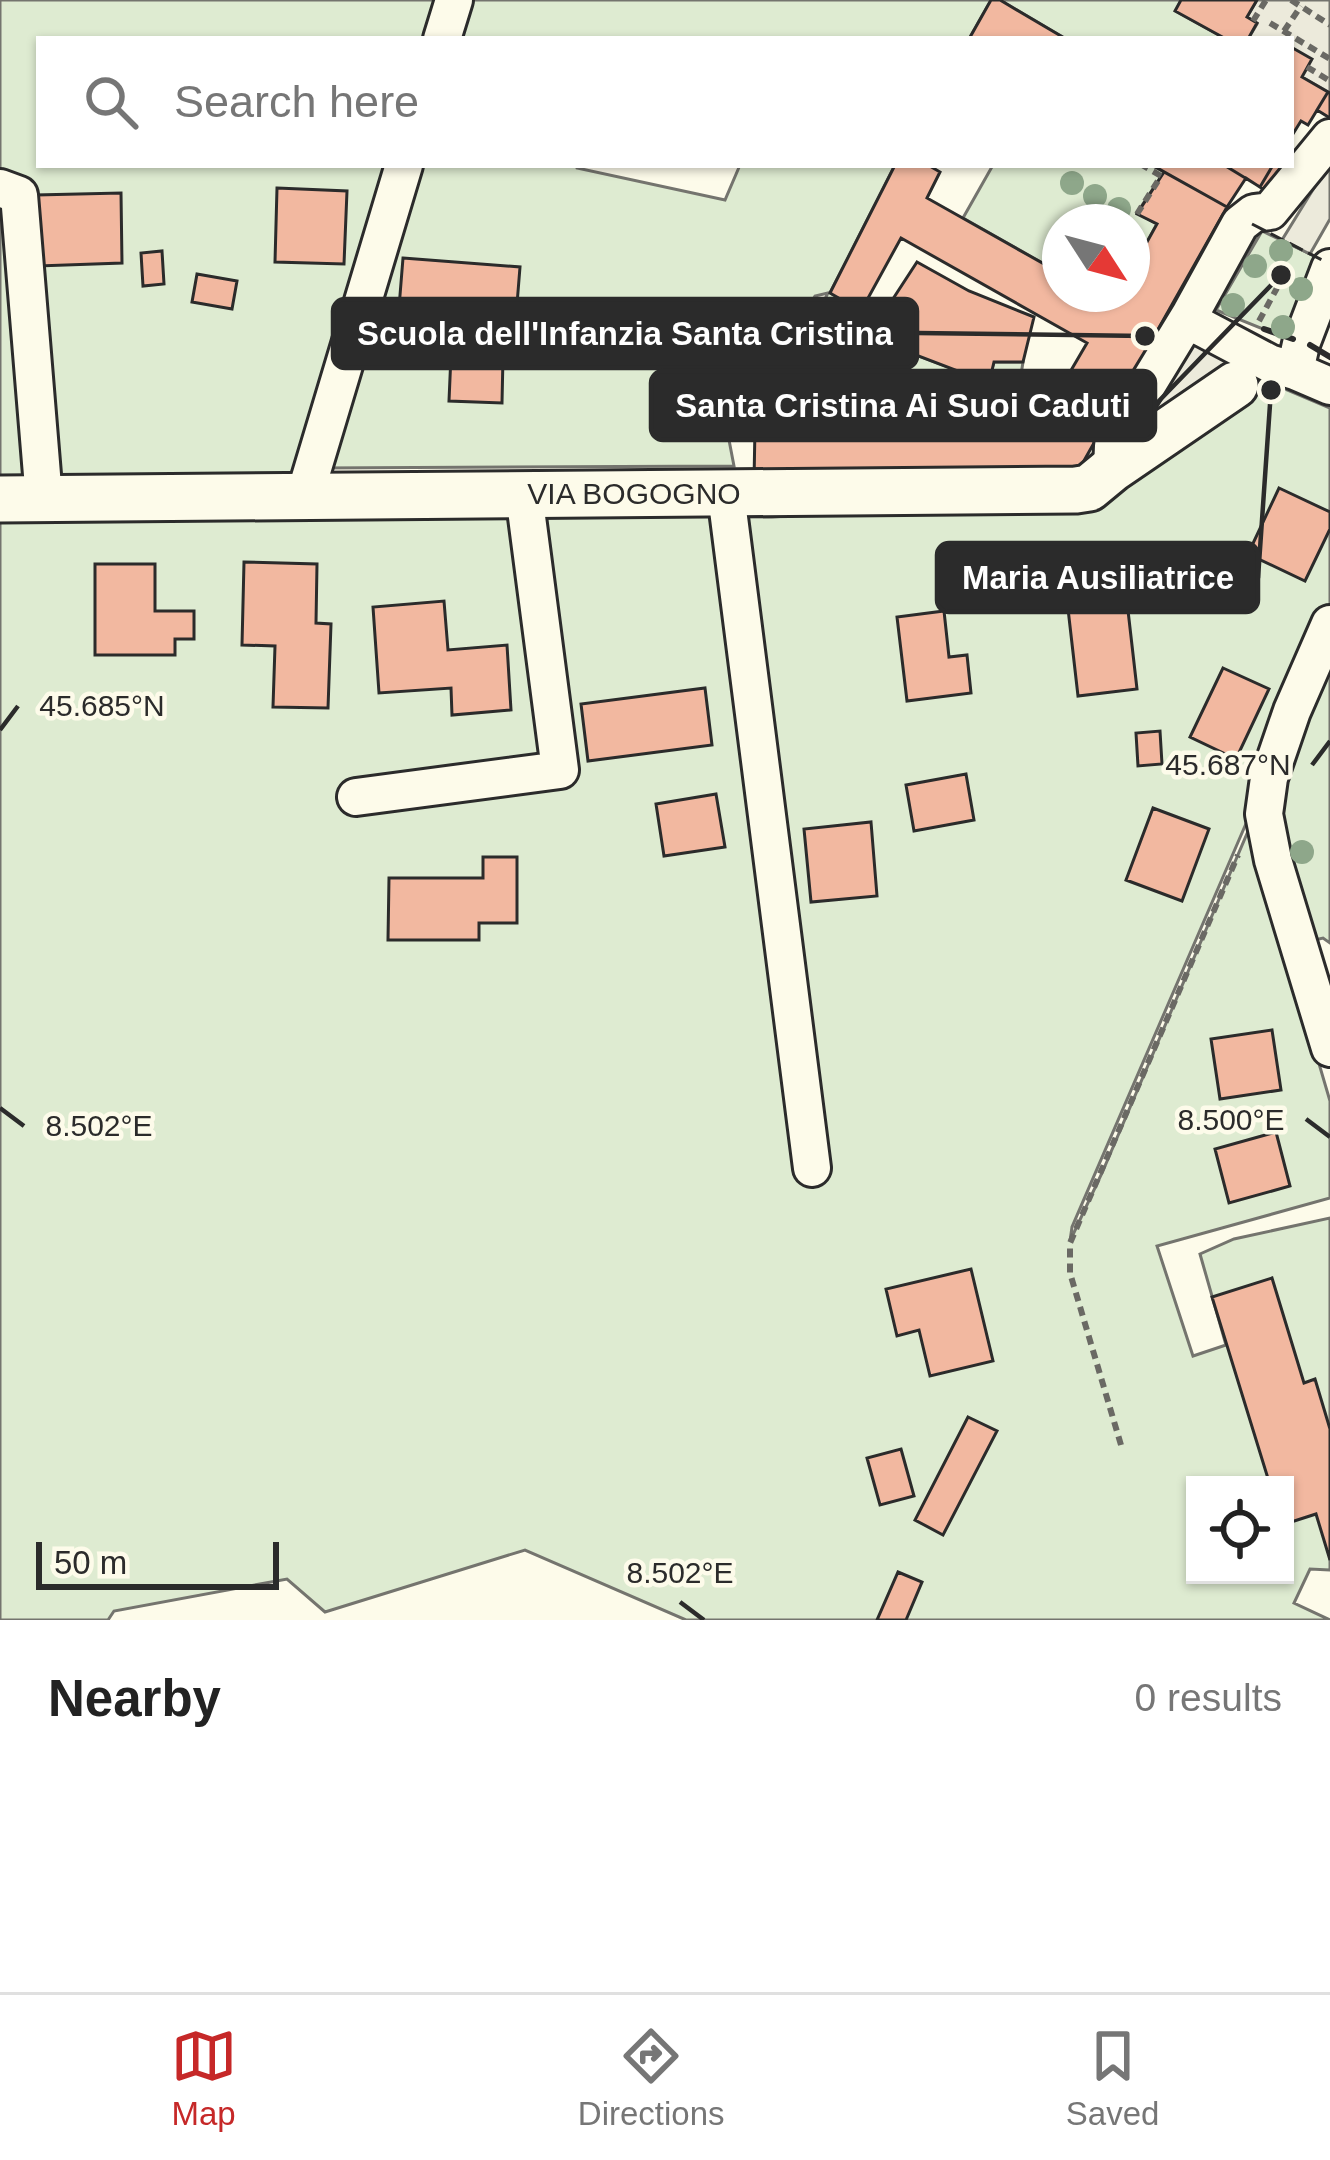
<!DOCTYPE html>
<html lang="en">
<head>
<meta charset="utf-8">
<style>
	body { margin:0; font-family:Arial,sans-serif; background:#f2f2f2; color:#222 }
	.controls { position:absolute; right:36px; bottom:36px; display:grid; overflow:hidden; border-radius:0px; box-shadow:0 3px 9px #0004 }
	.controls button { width:108px; height:108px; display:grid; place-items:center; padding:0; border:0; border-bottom:3px solid #e0e0e0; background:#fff; color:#222; font:60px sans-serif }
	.compass { position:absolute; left:1042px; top:204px; width:108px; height:108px; border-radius:50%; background:#fff; box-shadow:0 3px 9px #0004; rotate:126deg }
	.scale { position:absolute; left:36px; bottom:30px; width:243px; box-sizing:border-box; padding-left:12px; border:6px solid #2b2b2b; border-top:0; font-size:33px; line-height:42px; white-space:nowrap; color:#2b2b2b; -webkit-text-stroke:9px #fdfbea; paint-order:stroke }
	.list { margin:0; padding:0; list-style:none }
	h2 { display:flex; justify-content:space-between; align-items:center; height:156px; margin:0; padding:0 48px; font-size:51px }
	h2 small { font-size:39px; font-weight:400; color:#767676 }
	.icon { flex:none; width:66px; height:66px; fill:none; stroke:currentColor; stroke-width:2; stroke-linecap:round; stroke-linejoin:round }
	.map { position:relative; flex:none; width:1330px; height:1620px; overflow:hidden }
	.search { position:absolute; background:#fff; box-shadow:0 3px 9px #0004; left:36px; right:36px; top:36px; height:132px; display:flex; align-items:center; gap:30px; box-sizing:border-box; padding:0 42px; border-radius:0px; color:#767676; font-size:45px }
	.sheet { height:372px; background:#fff }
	nav { display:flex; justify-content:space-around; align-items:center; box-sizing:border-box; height:168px; border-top:3px solid #e0e0e0; background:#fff; font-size:33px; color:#767676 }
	nav a { display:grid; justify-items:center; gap:6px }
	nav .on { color:#c62828 }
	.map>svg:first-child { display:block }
</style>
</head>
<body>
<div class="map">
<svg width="1330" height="1620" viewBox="0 0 1330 1620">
	<rect width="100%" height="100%" fill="#fdfbea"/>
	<path fill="#deebd1" stroke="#74746e" stroke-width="3" fill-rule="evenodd" d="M0,0H991L969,39H39V165H576L577,168L725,200L740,165H895L830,293L861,311L872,331L900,349L988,382L994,362H1023L1013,426L787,428L811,391L786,376L828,293L815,296L729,440L734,466L321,468L300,476L0,478Z
		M1000,0H1181L1176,11L1226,39H1066Z
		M993,165H1151L1164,172L1137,213L1157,224L1132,269V222H1060V273L963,218Z
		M1262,231L1327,262L1293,341L1216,310Z
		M1271,383L1330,408V603L1273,741L1251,812L1072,1227L1070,1241L1102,1173L1255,815L1260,863L1330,1101V1198L1157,1246L1193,1356L1226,1345L1200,1254L1234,1239L1330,1218V1570L1310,1569L1294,1603L1330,1620H686L525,1550L325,1612L287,1579L114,1611L108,1620H0V509L772,517L1102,497ZM1195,1485H1285V1575H1195Z
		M1330,657V943L1323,938L1310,941L1283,841L1279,790Z"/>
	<path fill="#eceadb" stroke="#74746e" stroke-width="3" d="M1257,0H1330V93L1302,77L1291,47V39H1248L1257,24L1247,17Z
		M1330,162V219L1310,254L1282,240Z
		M1214,335L1255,355L1113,446L1169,350Z"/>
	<path fill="#f2b8a0" stroke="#2b2b2b" stroke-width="3" d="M991,0H1000L1066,39H969Z
		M1181,0H1257L1247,17L1257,23L1248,39H1226L1175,11Z
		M1291,47L1312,59L1302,77L1328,92L1308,125L1301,121L1291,137Z
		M1291,47L1312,59L1302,77L1328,92L1308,125L1301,121L1291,137Z
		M1328,92L1330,93V118L1317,110Z
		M895,165H928L940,172L927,198L1060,273V294H1095L1112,305L1118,294H1132V269L1157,224L1137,214L1164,172L1227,207L1072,482H754L755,427L786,376L811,391L787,428L1039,425L1087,343L901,238L861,311L830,293Z
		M1152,165H1291L1272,195L1246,178L1227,207Z
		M1224,165H1273L1260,187Z
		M277,188L347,191L344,264L275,262Z
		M121,193L122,263L38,266L36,195Z
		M162,251L164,284L143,286L141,253Z
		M403,258L520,267L515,329L398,320Z
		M917,262L969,291L1034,317L1023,362H994L989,383L900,349L872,331Z
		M197,274L237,281L232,309L192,302Z
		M451,355L503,357L502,403L449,401Z
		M1279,488L1330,512V529L1305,581L1248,554Z
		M244,562L317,564L316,623L331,624L328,708L273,707L275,646L242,645Z
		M95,564H155V611H194V639H175V655H95Z
		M1126,593L1137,689L1078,696L1067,600Z
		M444,601L448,650L507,645L511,710L452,715L451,688L379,693L373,607Z
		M944,611L949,657L967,655L971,693L907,701L897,617Z
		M1223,668L1269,689L1236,759L1190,737Z
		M705,688L712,745L588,761L581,704Z
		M1160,731L1162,764L1138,766L1136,733Z
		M966,774L974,820L914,831L906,785Z
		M716,794L725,847L664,856L656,804Z
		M1153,808L1209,829L1182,901L1126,880Z
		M871,822L877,896L811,902L804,829Z
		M483,857H517V923H479V940H388L389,878H483Z
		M1272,1030L1281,1090L1220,1099L1211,1039Z
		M1276,1132L1290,1186L1229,1203L1215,1149Z
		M971,1269L993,1361L930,1376L919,1330L897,1336L886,1289Z
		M1272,1278L1304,1383L1315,1379L1330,1429V1560L1316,1514L1285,1524V1485H1270L1212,1297Z
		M968,1417L997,1431L943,1535L915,1520Z
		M901,1449L914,1496L880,1505L867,1458Z
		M898,1572L922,1582L906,1620H877Z"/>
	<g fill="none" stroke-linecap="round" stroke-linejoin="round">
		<defs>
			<path id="minor" d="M442,39L454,0
				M0,188L19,195L44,499
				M1271,364L1199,326L1191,313L1240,224L1254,213L1270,211L1330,138
				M1272,364L1295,371L1330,386
				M1295,371L1301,344L1330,268
				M1112,469L1113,446L1121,428L1191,313
				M726,494L812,1168
				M304,498L404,165
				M1330,624L1292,711L1269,778L1264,814L1273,860L1330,1048
				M356,797L560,770L524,494"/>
			<path id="major" d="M0,499L1076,490L1089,488L1112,469L1235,385"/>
		</defs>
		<use href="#minor" stroke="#2b2b2b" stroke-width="42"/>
		<use href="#major" stroke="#2b2b2b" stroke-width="51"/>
		<path stroke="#6a6964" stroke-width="6" stroke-dasharray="9 6" stroke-linecap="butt" d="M1291,0L1330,25
			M1253,21L1266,0
			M1270,23L1330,59
			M1284,31L1301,6
			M1307,67L1330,81
			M1137,214L1161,176L1142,165
			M1259,321L1277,288
			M1121,1445L1070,1273V1243L1238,855"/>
		<use href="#minor" stroke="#fdfbea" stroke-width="36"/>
		<use href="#major" stroke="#fdfbea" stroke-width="45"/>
		<path stroke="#2b2b2b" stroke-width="3" stroke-dasharray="15 6" stroke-linecap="butt" d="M1252,224L1322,260"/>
		<path stroke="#2b2b2b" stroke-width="6" d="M1264,329L1293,339
			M1310,345L1330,357"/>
	</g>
	<g fill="#8ea78a">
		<circle cx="1072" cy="183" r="12"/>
		<circle cx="1095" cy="196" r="12"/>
		<circle cx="1119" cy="209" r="12"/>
		<circle cx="1281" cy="251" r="12"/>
		<circle cx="1255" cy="266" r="12"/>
		<circle cx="1301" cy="289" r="12"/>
		<circle cx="1233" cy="305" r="12"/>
		<circle cx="1283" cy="327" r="12"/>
		<circle cx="1302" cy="852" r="12"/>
	</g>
	<path fill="none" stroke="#2b2b2b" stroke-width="4.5" d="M0,730L18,706M1312,765L1330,741M0,1108L24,1126M1306,1119L1330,1137M680,1602L704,1620"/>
	<g text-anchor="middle" stroke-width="9" stroke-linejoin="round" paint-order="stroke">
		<g font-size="30" fill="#2b2b2b" stroke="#fdfbea">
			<text x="634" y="504">VIA BOGOGNO</text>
		</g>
	</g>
	<g font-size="30" text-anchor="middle" fill="#2b2b2b" stroke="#fdfbea" stroke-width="9" stroke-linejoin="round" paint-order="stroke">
		<text x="102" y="716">45.685°N</text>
		<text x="1228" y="775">45.687°N</text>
		<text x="1231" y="1130">8.500°E</text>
		<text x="99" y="1136">8.502°E</text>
		<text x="680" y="1583">8.502°E</text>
	</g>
	<path fill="none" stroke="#2b2b2b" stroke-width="4.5" d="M1145 336L917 333M1281 275L1155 405M1271 390L1258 578"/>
	<g fill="#2b2b2b" stroke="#fdfbea" stroke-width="4.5">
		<circle cx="1145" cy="336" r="12"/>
		<circle cx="1281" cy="275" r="12"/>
		<circle cx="1271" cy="390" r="12"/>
	</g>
	<g fill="#2b2b2b" stroke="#2b2b2b" stroke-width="4.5">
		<rect x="333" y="299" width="584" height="69" rx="12"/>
		<rect x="651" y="371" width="504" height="69" rx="12"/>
		<rect x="937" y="543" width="321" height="69" rx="12"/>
	</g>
	<g font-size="33" text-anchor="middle" font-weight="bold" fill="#fff">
		<text x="625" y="345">Scuola dell'Infanzia Santa Cristina</text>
		<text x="903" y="417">Santa Cristina Ai Suoi Caduti</text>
		<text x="1098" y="589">Maria Ausiliatrice</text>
	</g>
</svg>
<div class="controls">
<button><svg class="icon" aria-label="locate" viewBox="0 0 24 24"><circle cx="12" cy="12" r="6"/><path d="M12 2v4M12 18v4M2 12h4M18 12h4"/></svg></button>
</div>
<svg class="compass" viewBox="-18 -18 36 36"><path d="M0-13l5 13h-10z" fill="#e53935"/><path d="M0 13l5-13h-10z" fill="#767676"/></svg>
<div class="scale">50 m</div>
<div class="search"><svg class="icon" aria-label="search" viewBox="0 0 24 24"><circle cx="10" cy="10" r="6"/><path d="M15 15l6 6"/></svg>Search here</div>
</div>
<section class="sheet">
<h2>Nearby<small>0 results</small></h2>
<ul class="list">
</ul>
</section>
<nav>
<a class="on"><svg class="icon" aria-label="map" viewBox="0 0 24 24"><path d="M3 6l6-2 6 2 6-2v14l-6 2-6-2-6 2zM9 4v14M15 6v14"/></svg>Map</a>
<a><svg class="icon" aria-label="directions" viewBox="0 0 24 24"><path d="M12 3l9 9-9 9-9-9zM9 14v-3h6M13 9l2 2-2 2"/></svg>Directions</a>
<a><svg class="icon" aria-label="saved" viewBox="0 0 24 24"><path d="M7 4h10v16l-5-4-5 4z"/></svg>Saved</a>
</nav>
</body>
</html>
